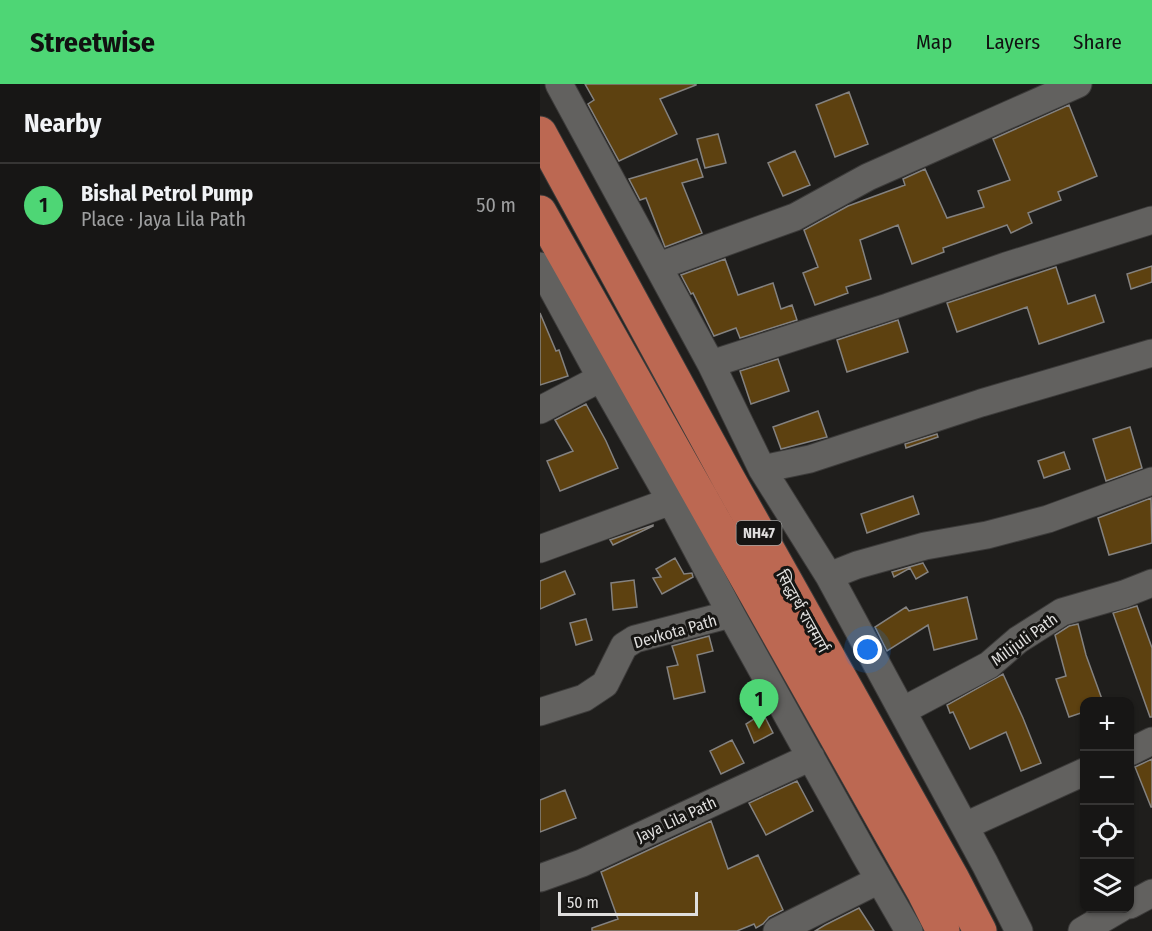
<!DOCTYPE html>
<html lang="en">
<head>
<meta charset="utf-8">
<style>
	body { margin:0; font-family:"Fira Sans Condensed","Noto Sans Devanagari",sans-serif; background:#201f1e; color:#f1f3f6 }
	.controls { position:absolute; right:18px; bottom:18px; display:grid; overflow:hidden; border-radius:12px; box-shadow:0 2px 4px #0004 }
	.controls button { width:54px; height:54px; display:grid; place-items:center; padding:0; border:0; border-bottom:2px solid #363534; background:#171615; color:#f1f3f6; font:30px sans-serif }
	.scale { position:absolute; left:18px; bottom:15px; width:140px; box-sizing:border-box; padding-left:6px; border:3px solid #dfdedd; border-top:0; font-size:16px; line-height:21px; white-space:nowrap; color:#dfdedd; -webkit-text-stroke:4px #161513; paint-order:stroke }
	.you { position:absolute; left:328px; top:566px; width:21px; height:21px; margin:-15px; border:4px solid #fff; border-radius:50%; background:#1a73e8; box-shadow:0 0 0 9px #1a73e833 }
	.badge { display:grid; place-items:center; width:39px; height:39px; border-radius:50%; background:#4ed675; color:#111; font-size:20px; font-weight:700 }
	.pin { position:absolute; translate:-50% -50px; filter:drop-shadow(0 2px 3px #0008) }
	.pin::after { content:''; position:absolute; top:32px; width:21px; height:18px; background:inherit; clip-path:polygon(0 0,100% 0,50% 100%) }
	.list { margin:0; padding:0; list-style:none }
	h2 { display:flex; justify-content:space-between; align-items:center; height:78px; margin:0; padding:0 24px; font-size:26px }
	h2 small { font-size:20px; font-weight:400; color:#9e9fa0 }
	.list li { display:grid; grid-template-columns:39px 1fr auto; gap:18px; align-items:center; box-sizing:border-box; height:84px; padding:0 24px; border-top:2px solid #363534 }
	.list b { display:block; font-size:22px; white-space:nowrap }
	.list p { margin:0; font-size:20px; white-space:nowrap; color:#9e9fa0 }
	.list em { font-size:20px; font-style:normal; color:#9e9fa0 }
	.icon { flex:none; width:33px; height:33px; fill:none; stroke:currentColor; stroke-width:2; stroke-linecap:round; stroke-linejoin:round }
	.map { position:relative; flex:none; width:612px; height:847px; overflow:hidden }
	header { display:flex; align-items:center; gap:36px; box-sizing:border-box; height:84px; padding:0 30px; background:#4ed675; color:#111 }
	header strong { font-size:28px }
	nav { display:flex; gap:33px; margin-inline-start:auto; font-size:21px }
	main { display:flex }
	aside { flex:1; background:#171615 }
	.map>svg:first-child { display:block }
</style>
</head>
<body>
<header>
<strong>Streetwise</strong>
<nav><a>Map</a><a>Layers</a><a>Share</a></nav>
</header>
<main>
<aside>
<h2>Nearby<small></small></h2>
<ul class="list">
<li><span class="badge">1</span><div><b>Bishal Petrol Pump</b><p>Place · Jaya Lila Path</p></div><em>50 m</em></li>
</ul>
</aside>
<div class="map">
<svg width="612" height="847" viewBox="0 0 612 847">
	<rect width="100%" height="100%" fill="#1f1e1c"/>
	<path fill="#5d4110" stroke="#848280" stroke-width="1.5" d="M45,0H156V1L120,15L137,50L79,77L48,20L54,16Z
		M309,8L328,60L295,73L276,21Z
		M529,21L557,92L518,108L521,116L488,129L492,139L471,149L467,141L403,164L404,168L372,180L358,141L320,156L331,195L306,203L308,209L275,221L263,189L278,183L264,146L308,122L365,101L363,95L385,85L407,134L444,123L438,107L470,96L453,55Z
		M178,50L186,79L165,84L157,55Z
		M255,67L270,101L243,112L228,79Z
		M157,75L163,93L142,99L162,149L125,163L106,114L100,116L89,95Z
		M185,175L198,211L233,199L241,225L252,221L257,236L200,254L196,244L174,252L153,209L151,210L141,191Z
		M612,182V198L591,205L587,190Z
		M516,183L528,220L555,211L564,238L499,260L487,223L417,248L407,219Z
		M0,229L16,267L19,266L28,292L0,301Z
		M358,236L368,268L307,288L297,256Z
		M238,275L249,307L211,320L200,287Z
		M46,320L66,357L78,384L20,407L7,377L33,367L15,336Z
		M278,327L287,353L241,365L233,343Z
		M590,343L602,384L566,397L553,355Z
		M397,350L398,353L366,364L365,360Z
		M524,368L530,385L504,394L498,377Z
		M373,412L379,430L327,449L321,430Z
		M611,414L612,459L569,471L558,434Z
		M113,442L73,461L70,456L113,441Z
		M135,474L144,490L152,489L153,493L122,510L113,494L121,493L116,485Z
		M383,479L388,488L376,495L370,484L354,493L352,488Z
		M25,487L35,510L0,525V497Z
		M94,496L97,523L73,526L71,499Z
		M427,513L437,555L394,566L388,541L347,567L335,543L366,523L369,527Z
		M597,522L612,564V633H610L573,529Z
		M46,535L52,556L36,561L30,539Z
		M538,540L546,571L563,618H544V628L529,633L516,595L526,592L515,551L529,542Z
		M169,552L173,567L157,571L165,608L134,615L127,583L138,581L132,562Z
		M463,590L483,634L501,679L481,687L466,648L430,665L413,628L410,629L407,621Z
		M223,629L233,649L214,659L206,640Z
		M192,656L204,679L181,690L170,667Z
		M612,675V723H611L595,683Z
		M257,697L273,727L226,751L209,719Z
		M25,706L36,734L0,748V716Z
		M171,737L188,785L218,771L243,826L229,833L223,840L216,844L214,840L197,847H52V844L78,835L61,788Z
		M319,824L334,847H275L285,841Z"/>
	<g fill="none" stroke-linecap="round" stroke-linejoin="round">
		<defs>
			<path id="minor" d="M19,0L171,280L222,385L289,492L445,780L479,847
				M0,182L61,294L131,417L191,530L325,771L369,847
				M119,182L255,133L328,93L538,0
				M171,280L348,223L466,182L612,136
				M0,326L61,294
				M222,385L270,375L441,319L612,269
				M0,465L131,417
				M289,492L317,481L385,462L447,451L508,435L612,397
				M362,627L449,581L478,556L522,528L584,510L612,499
				M0,628L44,614L65,600L84,562L95,555L191,530
				M590,668L612,657
				M425,742L544,688
				M0,794L42,779L271,673
				M590,821L612,809
				M237,847L339,796
				M542,847L581,824"/>
			<path id="highway" d="M0,49L188,394L413,795L440,847
				M0,128L384,809L403,847"/>
		</defs>
		<use href="#minor" stroke="#3c3b3a" stroke-width="29"/>
		<use href="#highway" stroke="#3c3b3a" stroke-width="35"/>
		<use href="#minor" stroke="#62615f" stroke-width="27"/>
		<use href="#highway" stroke="#bc6852" stroke-width="33"/>
	</g>
	<g text-anchor="middle" stroke-width="6" stroke-linejoin="round" paint-order="stroke">
		<rect fill="#161513" stroke="#a3a2a0" stroke-width="1.5" x="196.5" y="437" width="45" height="24" rx="4.5"/>
		<g font-size="15" font-weight="bold" fill="#dfdedd">
			<text x="219" y="454">NH47</text>
		</g>
		<g font-size="16" fill="#dfdedd" stroke="#161513">
			<text transform="translate(263 527) rotate(61)" y="6">सिद्धार्थ राजमार्ग</text>
			<text transform="translate(135 547) rotate(-16)" y="6">Devkota Path</text>
			<text transform="translate(484 555) rotate(-36)" y="6">Milijuli Path</text>
			<text transform="translate(136 735) rotate(-25)" y="6">Jaya Lila Path</text>
		</g>
	</g>
</svg>
<div class="controls">
<button>+</button>
<button>−</button>
<button><svg class="icon" aria-label="locate" viewBox="0 0 24 24"><circle cx="12" cy="12" r="6"/><path d="M12 2v4M12 18v4M2 12h4M18 12h4"/></svg></button>
<button><svg class="icon" aria-label="layers" viewBox="0 0 24 24"><path d="M12 4l9 5-9 5-9-5zM3 14l9 5 9-5"/></svg></button>
</div>
<div class="scale">50 m</div>
<div class="you"></div>
<div class="pin badge" style="left:219px;top:645px">1</div>
</div>
</main>
</body>
</html>
